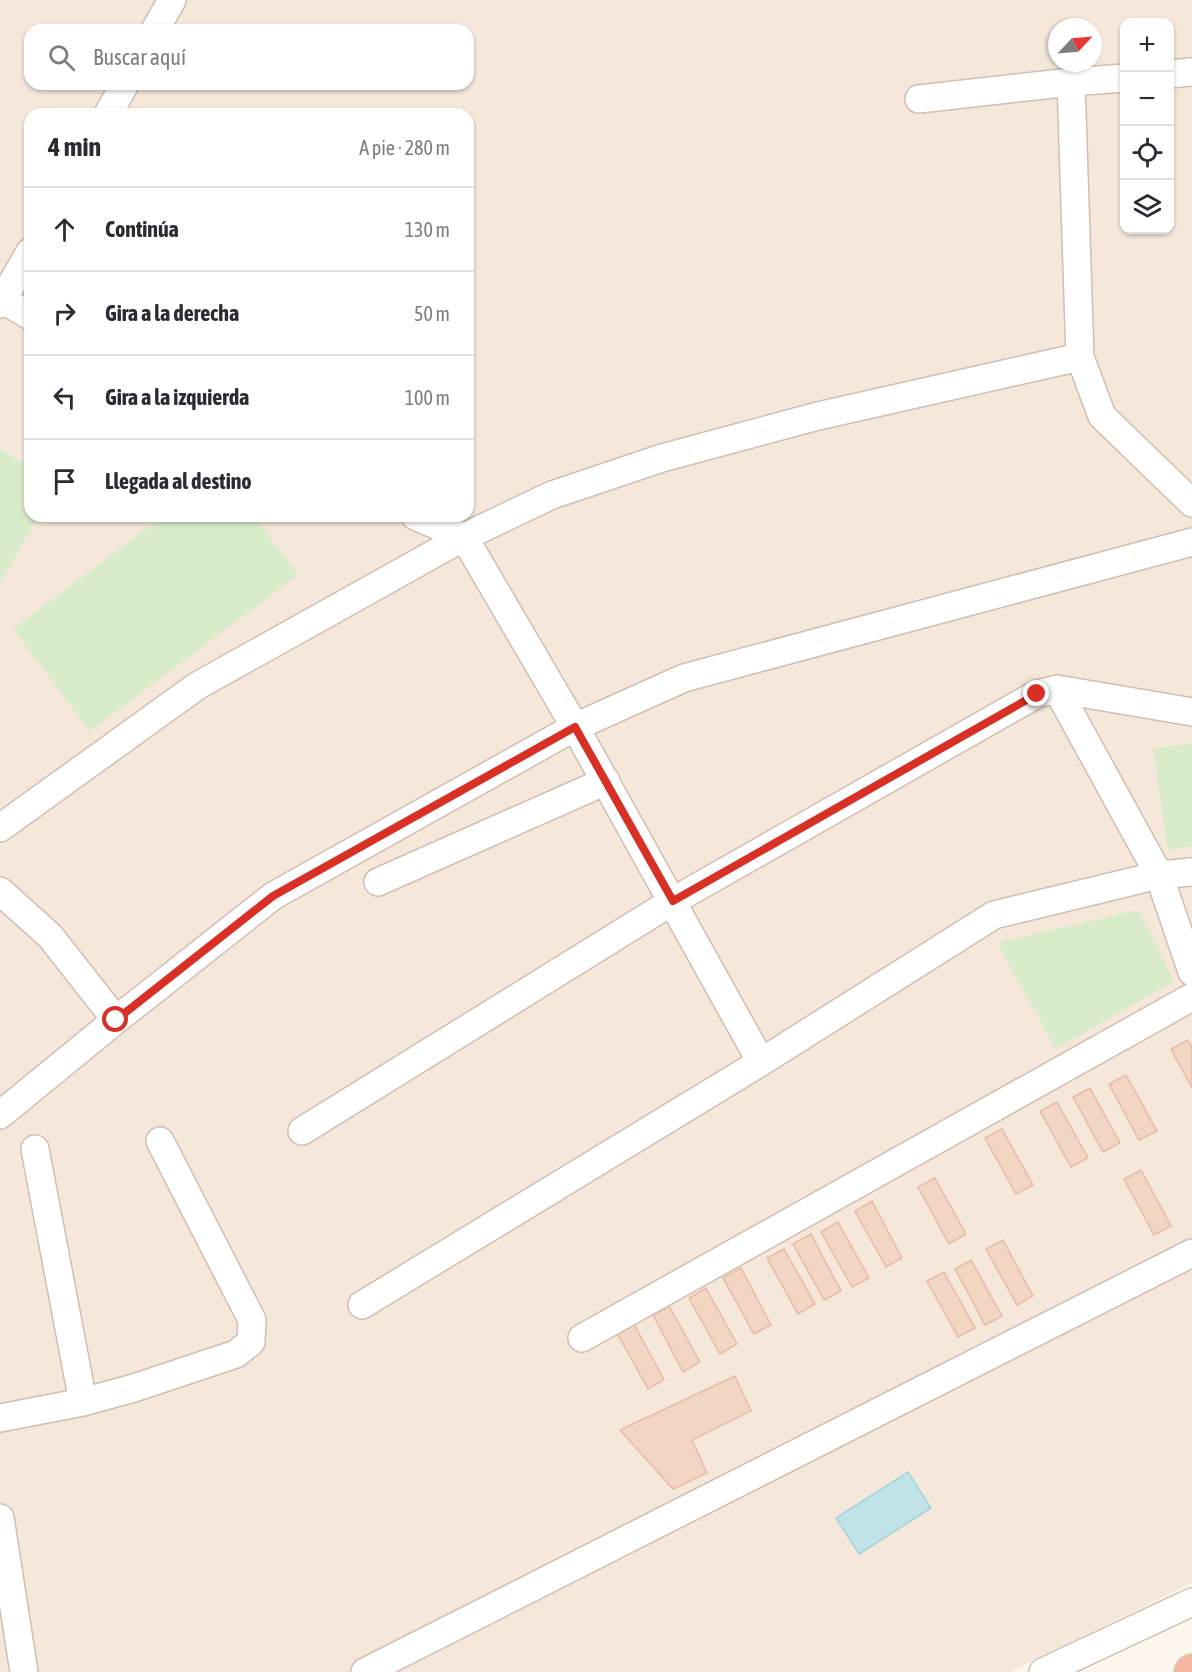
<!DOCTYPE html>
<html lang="es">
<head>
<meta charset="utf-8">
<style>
	body { margin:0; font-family:"Asap Condensed",sans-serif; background:#f7f7f7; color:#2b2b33 }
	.controls { position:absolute; right:18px; top:18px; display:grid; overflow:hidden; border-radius:12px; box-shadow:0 2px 4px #0004 }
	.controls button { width:54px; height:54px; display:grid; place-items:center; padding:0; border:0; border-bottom:2px solid #e1e1e2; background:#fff; color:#2b2b33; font:30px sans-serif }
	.compass { position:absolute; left:1048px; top:18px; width:54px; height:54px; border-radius:50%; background:#fff; box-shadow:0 2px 4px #0004; rotate:64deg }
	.stop { position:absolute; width:18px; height:18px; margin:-14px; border:4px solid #d93025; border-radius:50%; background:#fff }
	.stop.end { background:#d93025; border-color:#fff; box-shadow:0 2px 6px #0008 }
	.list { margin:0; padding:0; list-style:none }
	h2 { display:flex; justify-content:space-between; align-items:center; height:78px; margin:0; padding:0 24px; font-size:26px }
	h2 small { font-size:20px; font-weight:400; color:#7c7c81 }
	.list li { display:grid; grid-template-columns:39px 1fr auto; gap:18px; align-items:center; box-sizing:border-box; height:84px; padding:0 24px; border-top:2px solid #e1e1e2 }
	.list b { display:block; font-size:22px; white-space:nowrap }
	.list em { font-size:20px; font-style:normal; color:#7c7c81 }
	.icon { flex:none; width:33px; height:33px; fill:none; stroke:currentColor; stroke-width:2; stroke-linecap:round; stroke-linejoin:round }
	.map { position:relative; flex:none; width:1192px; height:1672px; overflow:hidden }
	.search { position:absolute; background:#fff; box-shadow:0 2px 4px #0004; left:24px; top:24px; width:450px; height:66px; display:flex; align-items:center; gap:15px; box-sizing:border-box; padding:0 21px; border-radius:18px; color:#7c7c81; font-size:22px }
	.panel { position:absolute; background:#fff; box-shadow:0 2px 4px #0004; left:24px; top:108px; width:450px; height:414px; border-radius:18px }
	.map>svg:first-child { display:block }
</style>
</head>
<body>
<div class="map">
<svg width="1192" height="1672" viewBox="0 0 1192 1672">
	<rect width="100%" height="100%" fill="#fdf6ec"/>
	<path fill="#f5e8da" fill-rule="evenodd" d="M0,0H1192V1583L1010,1672H0ZM1124,22H1170V230H1124ZM1057,27H1093V63H1057ZM30,30H468V84H30ZM30,114H468V516H30Z"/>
	<path fill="#d8ecc9" d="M0,449L30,467V516H39L0,582Z
		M164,516H254L298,575L90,731L13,629Z
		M1192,743V846L1168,850L1153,749Z
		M1138,910L1174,981L1056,1049L997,943Z"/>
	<path fill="#bfe3e8" stroke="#a5d3da" stroke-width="1.5" d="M908,1472L931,1508L859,1554L836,1518Z"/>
	<path fill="#f3d5c3" stroke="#e6bba3" stroke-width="1.5" d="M1188,1040L1192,1047V1088L1171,1049Z
		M1126,1075L1157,1131L1139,1140L1109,1084Z
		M1090,1088L1120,1143L1103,1152L1073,1097Z
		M1057,1102L1088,1158L1071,1167L1040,1111Z
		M1002,1129L1033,1185L1016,1194L985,1138Z
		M1141,1170L1171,1226L1154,1235L1124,1179Z
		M935,1178L966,1234L949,1244L918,1187Z
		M872,1201L902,1258L886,1267L855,1211Z
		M838,1222L869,1278L852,1287L821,1232Z
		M811,1234L841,1291L824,1300L793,1244Z
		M1003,1240L1033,1296L1017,1305L986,1249Z
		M784,1249L815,1304L798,1314L767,1258Z
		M971,1260L1002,1316L985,1325L955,1269Z
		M741,1268L771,1325L754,1334L723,1278Z
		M944,1272L975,1328L958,1337L927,1281Z
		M706,1288L737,1344L720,1354L689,1298Z
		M669,1306L700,1362L683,1372L653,1315Z
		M634,1324L664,1380L648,1389L617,1333Z
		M735,1376L751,1411L692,1440L707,1473L673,1489L620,1430Z"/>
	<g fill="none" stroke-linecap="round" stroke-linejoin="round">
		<defs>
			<path id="street" d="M155,30L172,0
				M1170,74L1192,72
				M1071,82L1080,357L1102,416L1192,503
				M919,99L1071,82L1124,78
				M108,114L125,84
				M0,298L30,316
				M0,304L30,252
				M415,516L464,537L575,727L761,1062
				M1057,689L1159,875L1192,972
				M0,828L197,686L464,537L552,495L662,458L818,416L1080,357
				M378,882L606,781
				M0,891L50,936L116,1020
				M0,1115L116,1020L273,896L575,727L684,678L1192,542
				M302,1131L673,901L1037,694L1057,689L1192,712
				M35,1149L83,1402
				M362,1305L761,1062L994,915L1159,875L1192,872
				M582,1338L1192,997
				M0,1418L83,1402L134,1388L236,1354L251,1342L252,1320L160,1141
				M0,1518L24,1672
				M365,1672L1192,1253
				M1043,1672L1192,1602"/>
			<path id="highway" d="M1191,1672L1192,1671"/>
		</defs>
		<use href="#street" stroke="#d1beb0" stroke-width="30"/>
		<use href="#highway" stroke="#dad1cd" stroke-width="36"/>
		<use href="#street" stroke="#fff" stroke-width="27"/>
		<use href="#highway" stroke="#f7b7a3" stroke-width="33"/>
	</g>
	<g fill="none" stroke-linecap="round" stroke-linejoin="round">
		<path stroke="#d93025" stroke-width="8" d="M116,1020L273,896L575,727L673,901L1037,694"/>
	</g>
</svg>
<div class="controls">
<button>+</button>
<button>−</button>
<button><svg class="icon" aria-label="locate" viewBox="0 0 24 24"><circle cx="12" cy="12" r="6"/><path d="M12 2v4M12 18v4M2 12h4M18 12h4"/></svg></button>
<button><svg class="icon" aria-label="layers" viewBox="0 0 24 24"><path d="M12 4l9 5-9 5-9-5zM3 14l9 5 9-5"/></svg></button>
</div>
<svg class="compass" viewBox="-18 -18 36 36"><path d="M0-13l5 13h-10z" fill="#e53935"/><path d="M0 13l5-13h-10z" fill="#7c7c81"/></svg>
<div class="stop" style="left:116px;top:1020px"></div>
<div class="stop end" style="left:1037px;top:694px"></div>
<div class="search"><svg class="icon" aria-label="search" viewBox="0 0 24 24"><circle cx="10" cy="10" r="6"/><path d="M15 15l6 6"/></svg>Buscar aquí</div>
<section class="panel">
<h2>4 min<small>A pie · 280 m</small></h2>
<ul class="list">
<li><svg class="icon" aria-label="ahead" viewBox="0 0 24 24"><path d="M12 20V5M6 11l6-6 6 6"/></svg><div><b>Continúa</b></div><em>130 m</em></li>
<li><svg class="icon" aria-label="right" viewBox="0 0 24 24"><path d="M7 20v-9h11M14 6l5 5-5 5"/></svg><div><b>Gira a la derecha</b></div><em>50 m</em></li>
<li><svg class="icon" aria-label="left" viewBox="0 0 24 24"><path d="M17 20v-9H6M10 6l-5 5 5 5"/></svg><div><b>Gira a la izquierda</b></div><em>100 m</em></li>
<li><svg class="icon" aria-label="arrive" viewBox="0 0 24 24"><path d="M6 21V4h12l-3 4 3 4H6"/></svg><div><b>Llegada al destino</b></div></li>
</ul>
</section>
</div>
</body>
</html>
